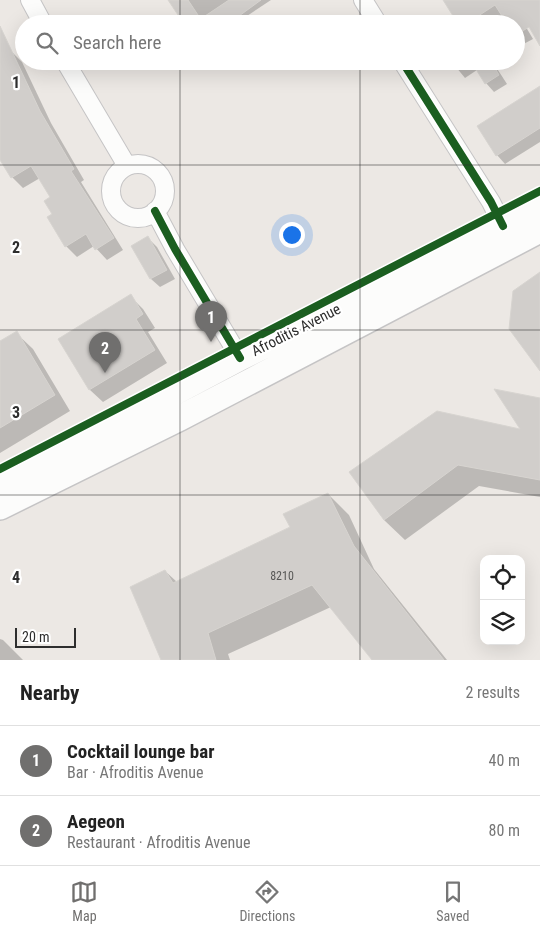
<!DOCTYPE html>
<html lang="en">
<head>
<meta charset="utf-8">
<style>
	body { margin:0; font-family:"Roboto Condensed",sans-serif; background:#f6f6f6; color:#222 }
	.controls { position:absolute; right:15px; bottom:15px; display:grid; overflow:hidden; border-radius:10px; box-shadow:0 5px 20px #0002 }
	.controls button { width:45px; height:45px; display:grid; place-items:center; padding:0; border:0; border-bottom:1px solid #e0e0e0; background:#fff; color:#222; font:25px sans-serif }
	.scale { position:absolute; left:15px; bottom:12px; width:61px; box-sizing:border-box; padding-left:5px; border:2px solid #2e2e2e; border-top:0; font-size:14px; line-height:18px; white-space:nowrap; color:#2e2e2e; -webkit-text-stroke:4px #fff; paint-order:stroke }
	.you { position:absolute; left:291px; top:234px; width:18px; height:18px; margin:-12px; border:4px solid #fff; border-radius:50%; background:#1a73e8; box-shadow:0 0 0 8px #1a73e833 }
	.badge { display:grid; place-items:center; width:32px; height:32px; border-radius:50%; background:#706f6e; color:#fff; font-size:16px; font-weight:700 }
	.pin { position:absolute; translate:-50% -41px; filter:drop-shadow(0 1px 2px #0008) }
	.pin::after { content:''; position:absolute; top:26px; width:18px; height:15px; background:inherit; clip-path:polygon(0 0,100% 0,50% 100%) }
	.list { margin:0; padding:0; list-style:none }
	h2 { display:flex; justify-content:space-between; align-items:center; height:65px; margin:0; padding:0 20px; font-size:21px }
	h2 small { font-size:16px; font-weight:400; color:#767676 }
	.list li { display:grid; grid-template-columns:32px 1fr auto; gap:15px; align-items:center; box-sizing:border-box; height:70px; padding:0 20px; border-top:1px solid #e0e0e0 }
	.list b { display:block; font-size:19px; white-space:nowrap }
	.list p { margin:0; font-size:16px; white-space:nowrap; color:#767676 }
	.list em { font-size:16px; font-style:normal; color:#767676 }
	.icon { flex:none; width:28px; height:28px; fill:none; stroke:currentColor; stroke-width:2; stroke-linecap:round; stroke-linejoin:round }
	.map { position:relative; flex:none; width:540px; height:660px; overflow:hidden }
	.search { position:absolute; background:#fff; box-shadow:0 5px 20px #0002; left:15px; right:15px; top:15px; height:55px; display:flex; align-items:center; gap:12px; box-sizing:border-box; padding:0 18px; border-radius:28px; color:#767676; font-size:19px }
	.sheet { height:205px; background:#fff }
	nav { display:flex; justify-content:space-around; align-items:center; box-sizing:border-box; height:70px; border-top:1px solid #e0e0e0; background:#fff; font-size:14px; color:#767676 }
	nav a { display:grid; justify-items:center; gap:2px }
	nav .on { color:#706f6e }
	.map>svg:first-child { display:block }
</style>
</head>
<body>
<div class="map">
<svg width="540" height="660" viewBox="0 0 540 660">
	<rect width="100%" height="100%" fill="#ece8e4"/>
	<path fill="#0003" d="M169,0H271L244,18L245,19L238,24H185Z
		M444,0H510L533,39L516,48V24H459Z
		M11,51L22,62L51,123L84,180L81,182L123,250L107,260L94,246L77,257L66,246L54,214L52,198L40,178L23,188L12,177L0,158V56Z
		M451,61H506L496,67L507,84L494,92L486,83L477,70L465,78Z
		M540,88V142L505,164L497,155Z
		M148,238L157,247L175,279L160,287L151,279L133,246Z
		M130,296L143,309L155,328L148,332L167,363L103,402L90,390L59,339Z
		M16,333L33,349L70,411L0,453V350Z
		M540,399V497L479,486L405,540L384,520L350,472L523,431Z
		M328,494L349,515L374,569L447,660H373L331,607L228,654L230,660H163L165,571L177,582L292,528Z
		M0,639L3,640L23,660H0Z"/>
	<path fill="#d1cecb" stroke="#d7d4d0" d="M168,0H188L200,18L191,24H184Z
		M229,0H261L228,24H193Z
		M443,0H540V46L529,27L516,35V24H507L495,5L466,24H458Z
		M0,26L40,111L74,169L71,171L114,238L95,250L86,234L65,247L47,217L52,214L44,201L50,197L31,166L11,178L0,160Z
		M471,61H491L499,75L485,84Z
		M540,86V128L496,156L477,126Z
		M148,236L167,270L150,279L131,246Z
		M540,272V371L509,329L513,291Z
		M131,294L143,314L136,319L155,350L89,390L58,339Z
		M17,331L55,395L0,428V341Z
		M494,389L540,398V480L458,465L384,520L349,472L437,411L520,429Z
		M328,493L354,546L444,660H372L312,585L208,633L216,660H161L130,587L165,570L173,583L290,527L283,514Z"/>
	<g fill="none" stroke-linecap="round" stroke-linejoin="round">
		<defs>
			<path id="minor" d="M30,0L43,24
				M363,0L378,24
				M65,61L127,166
				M402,61L491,202L503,226
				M111 191a27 27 0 1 1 54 0a27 27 0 1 1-54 0Z
				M155,211L175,249L240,358"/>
			<path id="secondary" d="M0,485L240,358L540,206
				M0,507L180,418L540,230"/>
		</defs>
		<use href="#minor" stroke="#c5c4c5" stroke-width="20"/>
		<use href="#secondary" stroke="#c5c4c5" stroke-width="28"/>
		<use href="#minor" stroke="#fcfcfb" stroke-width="18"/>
		<use href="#secondary" stroke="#fcfcfb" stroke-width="25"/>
		<defs>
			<path id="cycleway" d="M402,61L491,202L503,226
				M155,211L175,249L240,358
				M0,469L540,191"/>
		</defs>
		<use href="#cycleway" stroke="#fff" stroke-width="11"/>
		<use href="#cycleway" stroke="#1b5e20" stroke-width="8"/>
	</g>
	<path fill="none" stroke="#2e2e2e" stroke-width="1" stroke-opacity="0.55" d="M180,0V24M360,0V24M180,61V660M360,61V660M0,165H540M0,330H540M0,495H540"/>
	<g text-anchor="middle" stroke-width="4.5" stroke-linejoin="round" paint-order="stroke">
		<g font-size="12" fill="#585857">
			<text x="282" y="580">8210</text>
		</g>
		<g font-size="15" fill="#2e2e2e" stroke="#fff">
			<text transform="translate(296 330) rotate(-27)" y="5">Afroditis Avenue</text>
		</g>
	</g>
	<g font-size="16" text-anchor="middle" font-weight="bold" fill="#2e2e2e" stroke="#fff" stroke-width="4.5" stroke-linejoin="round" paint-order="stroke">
		<text x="16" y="88">1</text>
		<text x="16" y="253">2</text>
		<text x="16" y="418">3</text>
		<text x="16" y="583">4</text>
	</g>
</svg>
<div class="controls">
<button><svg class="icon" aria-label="locate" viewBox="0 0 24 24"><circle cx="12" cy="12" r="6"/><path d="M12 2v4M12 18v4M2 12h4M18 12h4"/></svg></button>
<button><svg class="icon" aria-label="layers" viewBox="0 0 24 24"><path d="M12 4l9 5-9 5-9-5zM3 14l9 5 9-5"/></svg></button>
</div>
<div class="scale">20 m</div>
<div class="you"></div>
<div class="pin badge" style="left:211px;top:342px">1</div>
<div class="pin badge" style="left:105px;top:373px">2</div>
<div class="search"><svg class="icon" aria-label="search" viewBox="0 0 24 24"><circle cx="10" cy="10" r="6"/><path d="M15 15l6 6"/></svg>Search here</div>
</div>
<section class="sheet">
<h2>Nearby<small>2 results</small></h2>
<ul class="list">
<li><span class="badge">1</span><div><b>Cocktail lounge bar</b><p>Bar · Afroditis Avenue</p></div><em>40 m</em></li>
<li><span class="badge">2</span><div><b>Aegeon</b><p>Restaurant · Afroditis Avenue</p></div><em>80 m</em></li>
</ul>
</section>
<nav>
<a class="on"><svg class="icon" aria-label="map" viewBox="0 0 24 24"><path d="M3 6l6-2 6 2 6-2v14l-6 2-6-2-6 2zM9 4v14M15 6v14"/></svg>Map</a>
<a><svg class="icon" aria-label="directions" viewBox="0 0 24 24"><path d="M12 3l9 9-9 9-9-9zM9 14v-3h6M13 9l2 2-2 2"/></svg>Directions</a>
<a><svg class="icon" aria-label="saved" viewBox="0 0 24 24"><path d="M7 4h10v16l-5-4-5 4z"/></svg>Saved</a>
</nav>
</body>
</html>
